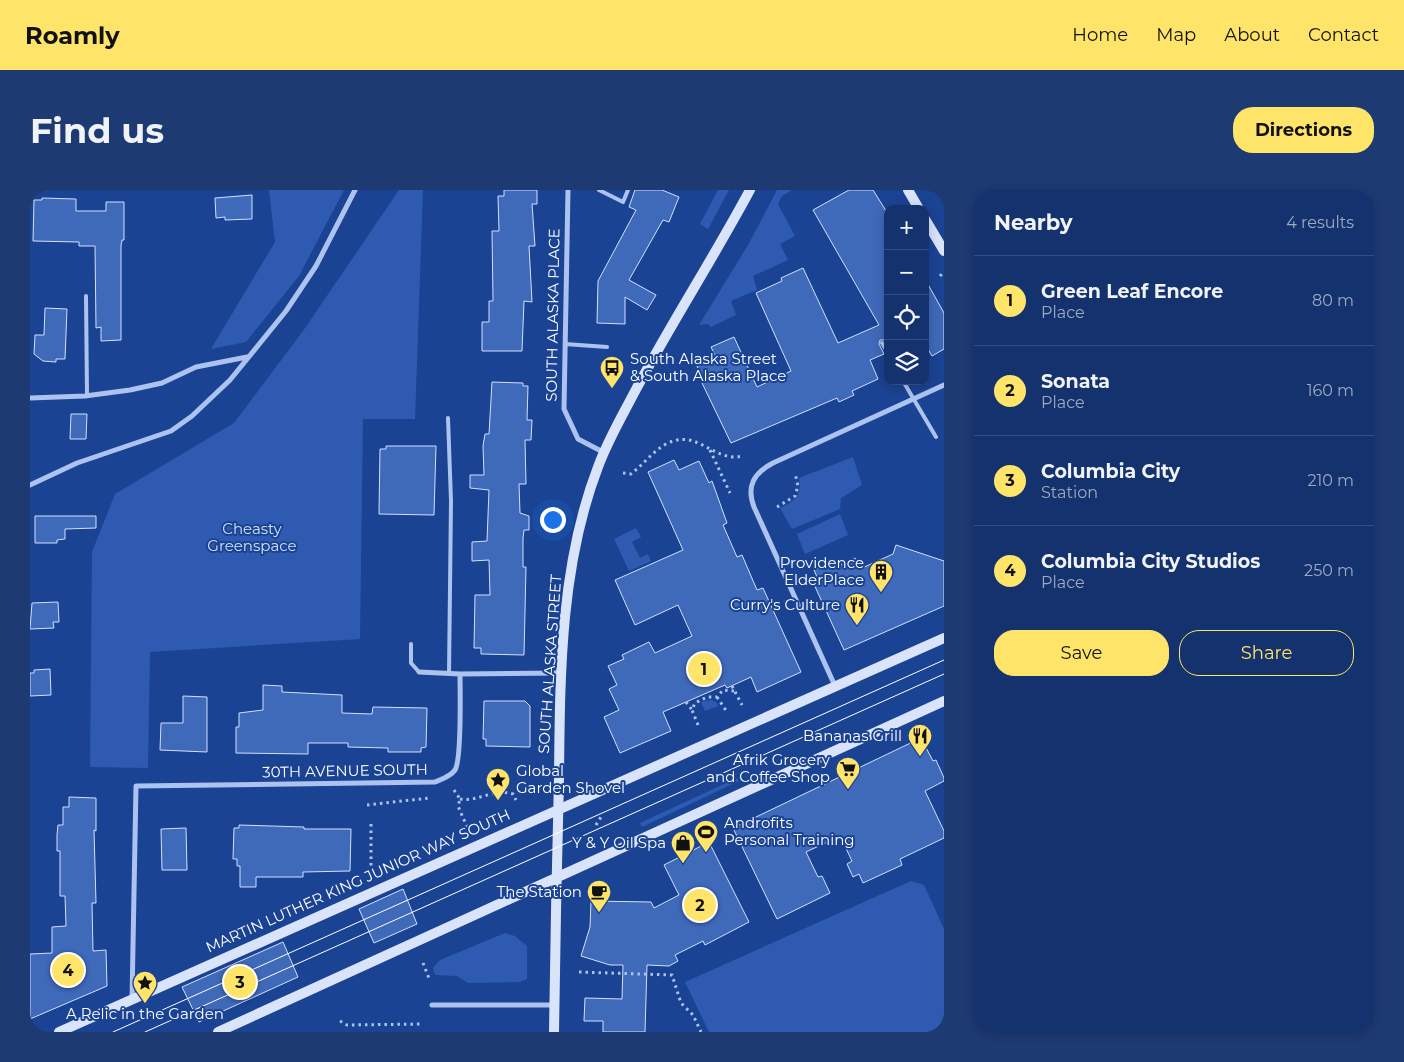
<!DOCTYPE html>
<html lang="en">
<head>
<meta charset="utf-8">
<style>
	body { margin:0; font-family:Montserrat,sans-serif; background:#1d3a73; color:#f1f3f6 }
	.controls { position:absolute; right:15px; top:15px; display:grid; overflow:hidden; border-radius:10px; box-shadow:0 2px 12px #0003 }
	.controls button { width:45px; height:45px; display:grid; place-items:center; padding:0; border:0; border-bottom:1px solid #334d81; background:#14326e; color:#f1f3f6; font:25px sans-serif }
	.you { position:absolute; left:522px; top:329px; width:18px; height:18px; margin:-12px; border:4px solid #fff; border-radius:50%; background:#1a73e8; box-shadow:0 0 0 8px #1a73e833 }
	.badge { display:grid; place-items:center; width:32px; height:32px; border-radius:50%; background:#ffe46a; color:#111; font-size:16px; font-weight:700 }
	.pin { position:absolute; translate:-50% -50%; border:2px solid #fff; box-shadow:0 1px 5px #0006 }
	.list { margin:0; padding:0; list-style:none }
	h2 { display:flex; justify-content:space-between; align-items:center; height:65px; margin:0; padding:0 20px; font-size:21px }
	h2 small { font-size:16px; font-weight:400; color:#9daac2 }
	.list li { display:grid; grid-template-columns:32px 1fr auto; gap:15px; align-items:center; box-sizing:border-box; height:90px; padding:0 20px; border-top:1px solid #334d81 }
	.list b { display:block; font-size:19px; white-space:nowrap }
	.list p { margin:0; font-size:16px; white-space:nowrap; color:#9daac2 }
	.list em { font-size:16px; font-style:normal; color:#9daac2 }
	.actions { display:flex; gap:10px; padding:15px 20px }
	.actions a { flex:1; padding:11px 0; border:1px solid #ffe46a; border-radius:20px; text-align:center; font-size:18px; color:#ffe46a }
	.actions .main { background:#ffe46a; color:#111 }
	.icon { flex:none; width:28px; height:28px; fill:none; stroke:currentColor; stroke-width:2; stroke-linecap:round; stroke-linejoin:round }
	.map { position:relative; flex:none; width:914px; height:842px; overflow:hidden; border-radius:20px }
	header { display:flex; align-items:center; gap:30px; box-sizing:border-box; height:70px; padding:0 25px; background:#ffe46a; color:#111 }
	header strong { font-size:24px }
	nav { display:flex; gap:28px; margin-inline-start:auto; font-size:18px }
	.intro { display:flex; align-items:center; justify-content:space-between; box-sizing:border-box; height:120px; padding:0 30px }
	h1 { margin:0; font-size:35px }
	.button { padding:12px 22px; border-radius:20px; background:#ffe46a; color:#111; font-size:18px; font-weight:700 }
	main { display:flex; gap:30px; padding:0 30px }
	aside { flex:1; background:#14326e; border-radius:20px; box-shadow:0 2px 12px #0003 }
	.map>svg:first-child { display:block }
</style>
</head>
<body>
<header>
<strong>Roamly</strong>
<nav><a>Home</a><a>Map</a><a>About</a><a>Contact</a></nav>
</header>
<div class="intro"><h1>Find us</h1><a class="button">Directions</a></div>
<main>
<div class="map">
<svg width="914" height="842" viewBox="0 0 914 842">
	<rect width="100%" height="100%" fill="#1b4393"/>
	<path fill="#2e5bb1" d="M239,0H314L269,86L216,152L181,159L245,52Z
		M369,0H393L385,229H333L330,449L120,462L118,578L60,577L62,362L85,304L204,233L273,141Z
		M688,0H699L678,39L670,34Z
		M747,0H762L752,6L748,14L765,46L750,54L758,70L723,86L727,100L701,111L706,125L681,137L678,134L669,135L718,55Z
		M823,267L832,295L811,308L810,319L762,339L750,318C765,312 772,305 769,288Z
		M810,324L818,345L775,364L767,344Z
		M606,338L611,347L602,352L610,368L618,364L621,371L599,381L584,349Z
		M681,510L686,512L688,516L675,521L671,512Z
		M707,588L709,591L612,637L610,633Z
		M881,691L894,695L914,739V842H679L655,792Z
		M475,743L485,746L497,756V789L489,792L438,793L427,786L405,785L403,778L410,770Z"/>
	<path fill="#3f69b9" stroke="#d2e0fb" d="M474,0H507V14H502L505,56H499L502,112L494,111L492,161H452V132H459V111H463L462,41H469L468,6H474Z
		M605,0H632L649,7L639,32L633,30L599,90L626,105L617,120L595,107V134L567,133L568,91L606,20L599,17Z
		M819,0H843L858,24V155L854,150H850L849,154L854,164L840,170L848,189L822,201L824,205L809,212L807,208L701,253L672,193L674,192L667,176L686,167L681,157L704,147L727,197L761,181L726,103L752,91L751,88L773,78L808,153L849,135L783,20Z
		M222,5V29L195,30V27L186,28L185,8Z
		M12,8L46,9V21H76V12H94V50H92L91,56V150L71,151V137L66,138L65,56H49V52L3,51L4,10H12Z
		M895,89L914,123V159L902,166L895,154Z
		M15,118L37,119L35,169H26V172L13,171L4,164L5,145H14Z
		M462,192L493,193V196H498L497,230H502L501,250H495L496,294H489L490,323L499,326V340H494L493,348V377H496L494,465L451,464V458H444L445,405H460L459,370L442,371V352L457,351L459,300L440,298V285H454L453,256L455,244H459Z
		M41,224H57L56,249H40Z
		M356,256H406L404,325L349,324L350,259H356Z
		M644,270L649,280L669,271L679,293L682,291L697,333L693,335L707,367L712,365L727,400L733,398L771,482L727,502L721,487L697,498L695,495L656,512L633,522L641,541L590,563L574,527L589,520L579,499L587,495L578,476L594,469L592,465L619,452L625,463L662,446L648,415L605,435L585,390L653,360L618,282Z
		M5,326H66V338L35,339V349L27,350V353H5Z
		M866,355L914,371V416L814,460L782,390L787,387L784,380L801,373L804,378L825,368L830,379L863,364Z
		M28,412L29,432H23L24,438L0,439L2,413Z
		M20,479L21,505L0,506V483H4V480Z
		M233,495L252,496V502L312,505V523L342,524L343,517L397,518L396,557L391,558V562H358V558L318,557V553H278V564L206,563V537H209V523L233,520Z
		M153,506L177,507V562L130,560L131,533H153Z
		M454,511H495L500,516V557L456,556V549H453Z
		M891,548L903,571L906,570L914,588V591L895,601L914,641V648L870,669L872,675L833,693L829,684L823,687L817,674L822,671L810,646L776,662L788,687L792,686L800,703L747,729L703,638Z
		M39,607L66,608V641L64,640L66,713H62L63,761L76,760L77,796L0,829V764L22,763V737L36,736L35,706H30V661H27V645L28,635H33V617H39Z
		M209,635L274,637V639H321L320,681L273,682V687H226V697H210V676H207V669H203L204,638H209Z
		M156,638L157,680H132L131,639Z
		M679,652L719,732L675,755L673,751L645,765L648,771L639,776L617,775L615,842H573V831H554L555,808L592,809L593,775H580L551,766L560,737L561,711L621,712L624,718L649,705L634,675Z
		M373,699L387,734L344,753L329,719Z
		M253,752L268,787L169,832L152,797Z"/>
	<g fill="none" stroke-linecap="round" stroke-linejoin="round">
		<path stroke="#acc3ef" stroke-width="3" stroke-dasharray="2.5 4" stroke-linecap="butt" d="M910,86L914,82
			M680,260L700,303
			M593,283L601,284C614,274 622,262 636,254C668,237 682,273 713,266
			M747,317L765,306L768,296L765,283
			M702,496L712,515
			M687,507L697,522
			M656,512L662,520
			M668,535L662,520L665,513L677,507H687L693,500L705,501
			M424,600L430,609L428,616L438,639
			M430,609C448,612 464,598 483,604L486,610
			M337,615L399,608
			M566,635L571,627
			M341,682V632
			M393,773L400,791
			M549,782L642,785L651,813L663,825L671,842
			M310,831L317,835L393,834"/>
		<path stroke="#acc3ef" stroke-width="4" d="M569,0L593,12L598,0
			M56,106L57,205
			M852,153L858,163
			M535,154L577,157
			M873,191L906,247
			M418,228L421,311L419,484
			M381,454V473L389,482"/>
		<path stroke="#acc3ef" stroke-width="5" d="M538,0L534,219L548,249L573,262
			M0,208L55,206L100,200L132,193L166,177L217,167
			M0,295L47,273L141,241L162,226L200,190L256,121L286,76L325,0
			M389,482L430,484L531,483
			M805,496L724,317C716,296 724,283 743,273L914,195
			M102,809L106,596L405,592C412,589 420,587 425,580C432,569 430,501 430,484
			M402,815H524"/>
		<path stroke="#d9e4fb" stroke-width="10" d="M878,0L889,19
			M913,0L914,2
			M895,29L914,61
			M29,842L914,448
			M188,842L914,511
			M524,842C525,757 527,673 529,588C530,484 530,376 568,277C577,252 591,228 603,205C640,135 683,69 720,0"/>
		<path stroke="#fff" stroke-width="1" d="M83,842L914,470
			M115,842L914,484"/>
	</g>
	<defs>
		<symbol id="bus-pin" viewBox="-11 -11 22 30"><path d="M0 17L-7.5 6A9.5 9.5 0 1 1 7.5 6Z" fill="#ffe46a" stroke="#1b4393"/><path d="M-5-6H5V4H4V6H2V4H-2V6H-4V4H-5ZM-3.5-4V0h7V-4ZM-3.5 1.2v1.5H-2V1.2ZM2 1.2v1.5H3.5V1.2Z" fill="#111"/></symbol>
		<symbol id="building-pin" viewBox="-11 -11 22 30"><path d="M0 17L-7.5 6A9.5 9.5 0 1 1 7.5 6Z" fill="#ffe46a" stroke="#1b4393"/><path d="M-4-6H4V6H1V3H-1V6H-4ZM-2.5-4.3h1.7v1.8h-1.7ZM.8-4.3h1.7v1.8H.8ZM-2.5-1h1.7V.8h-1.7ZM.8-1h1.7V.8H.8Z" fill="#111"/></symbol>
		<symbol id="restaurant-pin" viewBox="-11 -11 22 30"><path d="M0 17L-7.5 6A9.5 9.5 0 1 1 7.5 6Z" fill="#ffe46a" stroke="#1b4393"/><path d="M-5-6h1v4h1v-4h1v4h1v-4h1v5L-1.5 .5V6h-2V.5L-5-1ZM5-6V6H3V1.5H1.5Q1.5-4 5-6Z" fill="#111"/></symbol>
		<symbol id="supermarket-pin" viewBox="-11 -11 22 30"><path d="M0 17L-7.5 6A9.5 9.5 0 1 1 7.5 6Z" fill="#ffe46a" stroke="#1b4393"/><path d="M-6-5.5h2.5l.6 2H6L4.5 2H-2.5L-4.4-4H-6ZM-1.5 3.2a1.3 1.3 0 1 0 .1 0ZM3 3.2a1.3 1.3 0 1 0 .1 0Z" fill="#111"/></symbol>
		<symbol id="sight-pin" viewBox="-11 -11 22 30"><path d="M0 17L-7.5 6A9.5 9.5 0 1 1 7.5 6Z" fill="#ffe46a" stroke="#1b4393"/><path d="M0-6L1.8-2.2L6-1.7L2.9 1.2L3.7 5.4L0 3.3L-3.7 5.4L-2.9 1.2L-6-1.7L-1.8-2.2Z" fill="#111"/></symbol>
		<symbol id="stadium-pin" viewBox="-11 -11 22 30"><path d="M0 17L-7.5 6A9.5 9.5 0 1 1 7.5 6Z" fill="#ffe46a" stroke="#1b4393"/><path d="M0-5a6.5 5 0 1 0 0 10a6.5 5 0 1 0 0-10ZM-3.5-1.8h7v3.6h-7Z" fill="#111"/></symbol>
		<symbol id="shop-pin" viewBox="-11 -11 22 30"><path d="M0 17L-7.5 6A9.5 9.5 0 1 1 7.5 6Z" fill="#ffe46a" stroke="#1b4393"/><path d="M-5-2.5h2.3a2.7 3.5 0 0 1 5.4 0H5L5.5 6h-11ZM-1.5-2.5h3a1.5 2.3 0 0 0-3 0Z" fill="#111"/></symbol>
		<symbol id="cafe-pin" viewBox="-11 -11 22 30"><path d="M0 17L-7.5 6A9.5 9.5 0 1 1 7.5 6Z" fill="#ffe46a" stroke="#1b4393"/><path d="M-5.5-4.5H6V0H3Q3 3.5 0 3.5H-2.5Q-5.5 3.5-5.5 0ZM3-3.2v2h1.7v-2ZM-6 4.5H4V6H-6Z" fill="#111"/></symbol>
	</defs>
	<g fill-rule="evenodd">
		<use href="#bus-pin" x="568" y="164" width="28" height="38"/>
		<use href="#building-pin" x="837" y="368" width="28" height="38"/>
		<use href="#restaurant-pin" x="813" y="401" width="28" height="38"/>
		<use href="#restaurant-pin" x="876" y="532" width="28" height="38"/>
		<use href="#supermarket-pin" x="804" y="565" width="28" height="38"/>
		<use href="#sight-pin" x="454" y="576" width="28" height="38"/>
		<use href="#stadium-pin" x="662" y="628" width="28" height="38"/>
		<use href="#shop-pin" x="639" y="639" width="28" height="38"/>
		<use href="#cafe-pin" x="555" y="688" width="28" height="38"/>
		<use href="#sight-pin" x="101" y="779" width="28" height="38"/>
	</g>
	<g text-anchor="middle" stroke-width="4" stroke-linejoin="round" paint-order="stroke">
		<g font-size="15" fill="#fff" stroke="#1b4393">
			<text transform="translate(523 125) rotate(-89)" y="5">SOUTH ALASKA PLACE</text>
			<text transform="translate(520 474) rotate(-86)" y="5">SOUTH ALASKA STREET</text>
			<text transform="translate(315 581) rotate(-1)" y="5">30TH AVENUE SOUTH</text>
			<text transform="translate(328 691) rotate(-24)" y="5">MARTIN LUTHER KING JUNIOR WAY SOUTH</text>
		</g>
		<g font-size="15" fill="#fff" stroke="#1b4393" text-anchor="end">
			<text x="600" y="174" text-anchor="start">South Alaska Street<tspan x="600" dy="17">&amp; South Alaska Place</tspan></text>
			<text x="834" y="378">Providence<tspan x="834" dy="17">ElderPlace</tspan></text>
			<text x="810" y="420">Curry's Culture</text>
			<text x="872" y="551">Bananas Grill</text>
			<text x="800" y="575">Afrik Grocery<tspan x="800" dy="17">and Coffee Shop</tspan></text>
			<text x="486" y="586" text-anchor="start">Global<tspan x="486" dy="17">Garden Shovel</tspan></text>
			<text x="694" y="638" text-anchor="start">Androfits<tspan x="694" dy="17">Personal Training</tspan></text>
			<text x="636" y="658">Y &amp; Y Oil Spa</text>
			<text x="552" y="707">The Station</text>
			<text x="115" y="829" text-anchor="middle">A Relic in the Garden</text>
		</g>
		<g font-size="15" fill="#d2e0fb" stroke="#1b4393">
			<text x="222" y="344">Cheasty<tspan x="222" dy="17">Greenspace</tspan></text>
		</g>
	</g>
</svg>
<div class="controls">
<button>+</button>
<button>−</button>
<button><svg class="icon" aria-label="locate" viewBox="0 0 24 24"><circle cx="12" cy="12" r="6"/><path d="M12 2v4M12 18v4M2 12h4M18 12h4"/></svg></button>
<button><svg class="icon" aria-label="layers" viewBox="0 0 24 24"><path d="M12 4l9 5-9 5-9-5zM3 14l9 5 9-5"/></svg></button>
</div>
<div class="you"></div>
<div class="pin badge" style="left:674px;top:479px">1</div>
<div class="pin badge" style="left:670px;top:715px">2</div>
<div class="pin badge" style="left:210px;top:792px">3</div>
<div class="pin badge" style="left:38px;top:780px">4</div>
</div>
<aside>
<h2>Nearby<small>4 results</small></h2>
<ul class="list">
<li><span class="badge">1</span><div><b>Green Leaf Encore</b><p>Place</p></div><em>80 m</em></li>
<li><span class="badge">2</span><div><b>Sonata</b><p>Place</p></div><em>160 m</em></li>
<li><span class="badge">3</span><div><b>Columbia City</b><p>Station</p></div><em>210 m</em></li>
<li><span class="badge">4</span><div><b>Columbia City Studios</b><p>Place</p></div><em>250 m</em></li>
</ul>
<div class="actions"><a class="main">Save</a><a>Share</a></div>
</aside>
</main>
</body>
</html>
